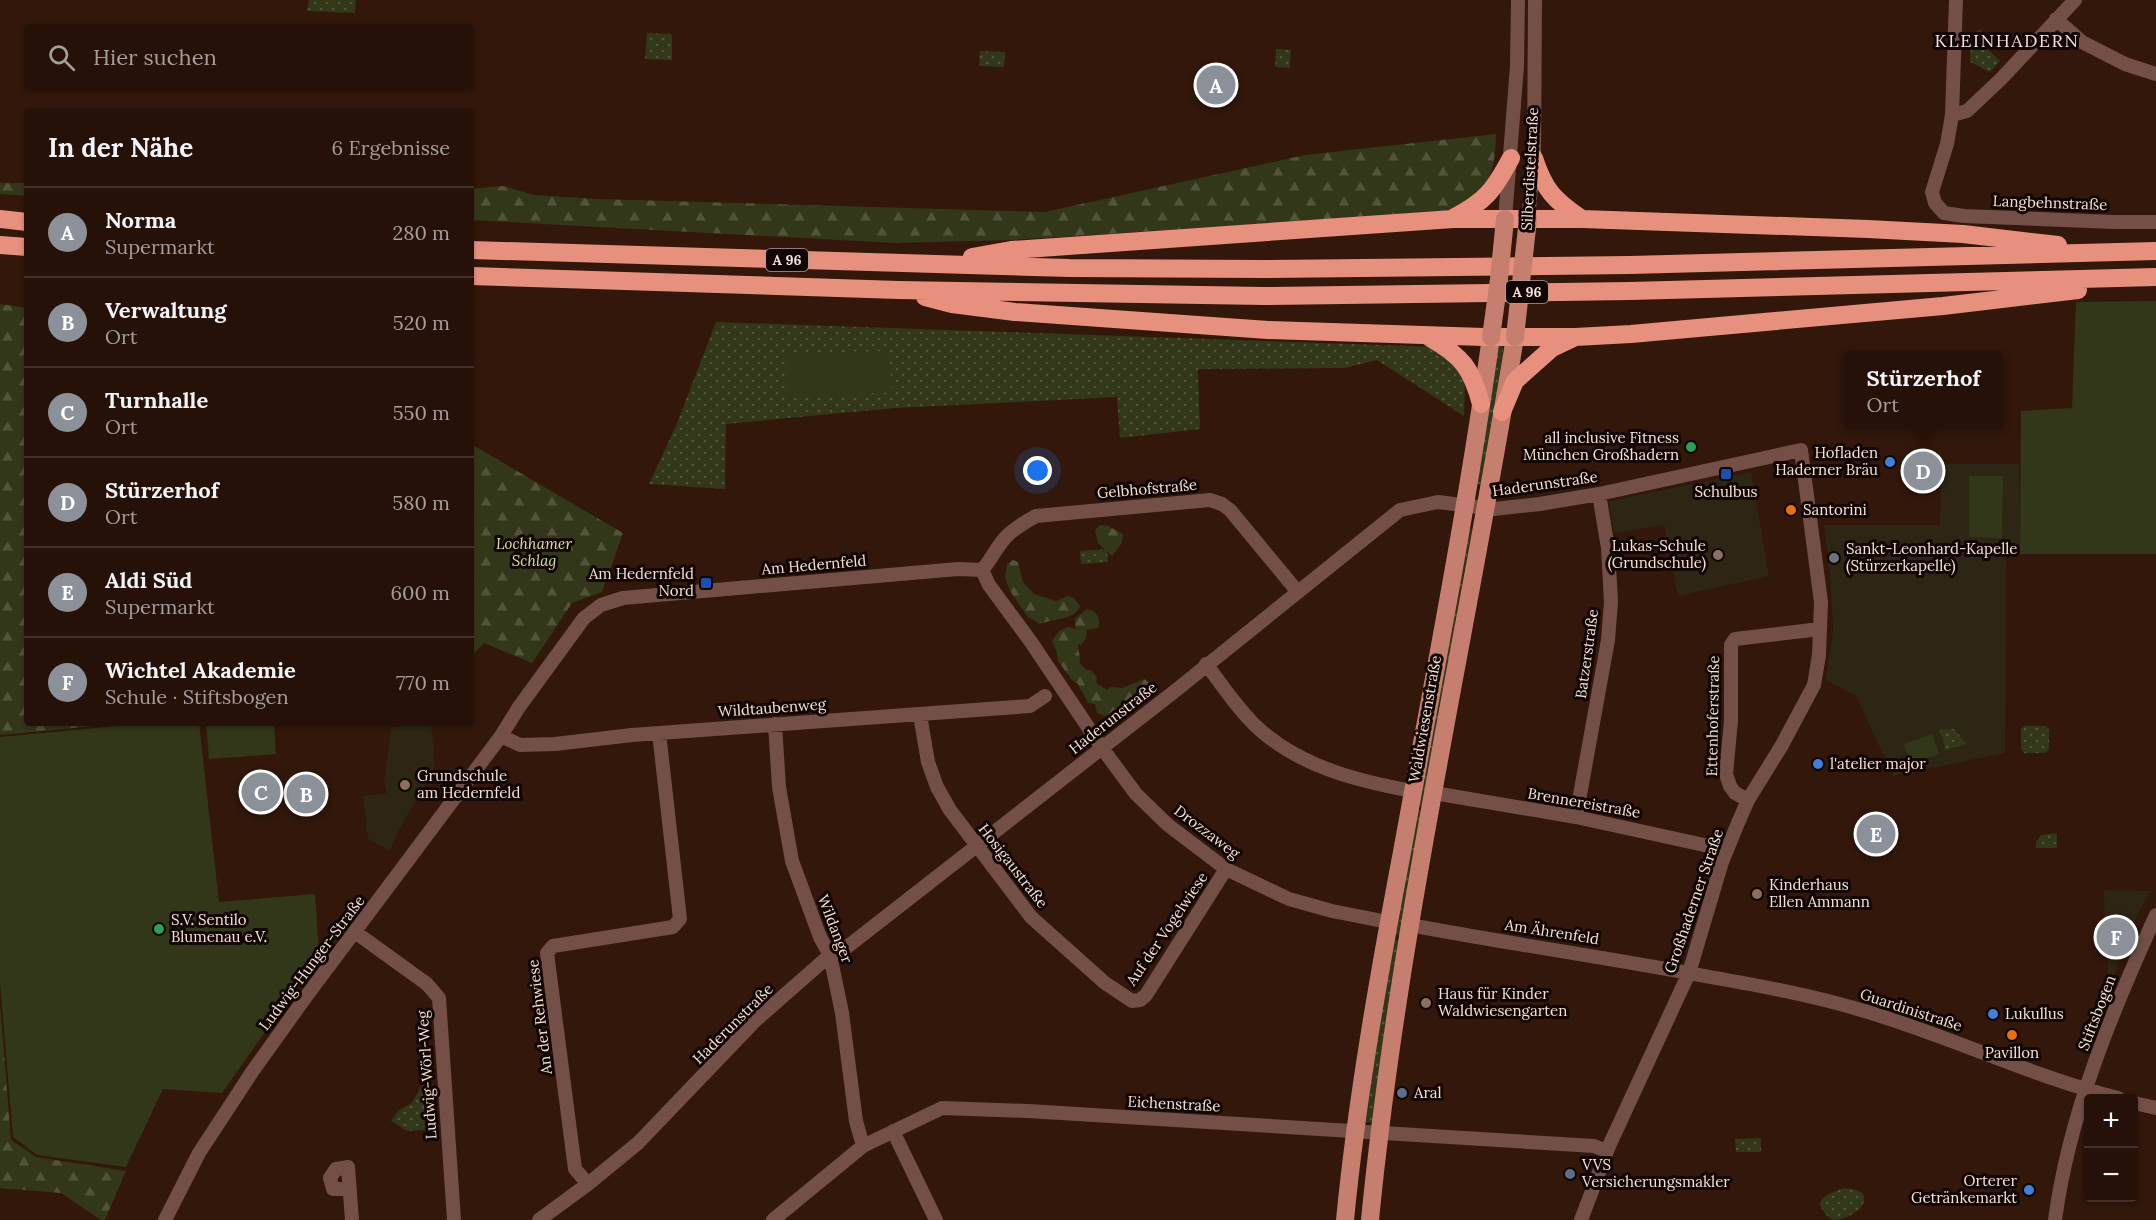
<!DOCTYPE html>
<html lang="de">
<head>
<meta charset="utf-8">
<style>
	body { margin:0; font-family:Lora,serif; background:#321f16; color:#f1f3f6 }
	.controls { position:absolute; right:18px; bottom:18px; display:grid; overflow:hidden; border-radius:6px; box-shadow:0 2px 4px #0004 }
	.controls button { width:54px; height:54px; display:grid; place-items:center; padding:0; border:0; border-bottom:2px solid #423129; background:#261108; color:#f1f3f6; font:30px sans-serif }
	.you { position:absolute; left:1038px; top:471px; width:21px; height:21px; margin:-15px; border:4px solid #fff; border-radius:50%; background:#1a73e8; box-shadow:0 0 0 9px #1a73e833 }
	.badge { display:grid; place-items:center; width:39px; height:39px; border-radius:50%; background:#8c9099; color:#fff; font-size:20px; font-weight:700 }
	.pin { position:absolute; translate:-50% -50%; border:3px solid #fff; box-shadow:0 2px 6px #0006 }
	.popup { position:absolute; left:1844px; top:351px; width:159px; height:78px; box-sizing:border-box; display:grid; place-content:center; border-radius:6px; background:#261108; filter:drop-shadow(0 2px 4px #0005); font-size:20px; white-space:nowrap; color:#a49d9c }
	.popup b { font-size:22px; color:#f1f3f6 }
	.popup::after { content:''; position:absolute; left:50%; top:100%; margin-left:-12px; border:12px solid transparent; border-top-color:#261108 }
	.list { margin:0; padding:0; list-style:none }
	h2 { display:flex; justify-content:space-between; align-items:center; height:78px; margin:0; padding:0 24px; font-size:26px }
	h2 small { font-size:20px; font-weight:400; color:#a49d9c }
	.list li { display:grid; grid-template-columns:39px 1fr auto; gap:18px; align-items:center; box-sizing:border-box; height:90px; padding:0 24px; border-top:2px solid #423129 }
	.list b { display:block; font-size:22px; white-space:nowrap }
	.list p { margin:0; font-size:20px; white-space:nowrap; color:#a49d9c }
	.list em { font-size:20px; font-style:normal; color:#a49d9c }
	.icon { flex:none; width:33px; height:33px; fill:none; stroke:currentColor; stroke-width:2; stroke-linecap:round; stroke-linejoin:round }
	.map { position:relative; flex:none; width:2156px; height:1220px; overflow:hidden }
	.search { position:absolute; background:#261108; box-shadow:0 2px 4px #0004; left:24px; top:24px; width:450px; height:66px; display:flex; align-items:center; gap:15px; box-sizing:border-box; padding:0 21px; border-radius:6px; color:#a49d9c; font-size:22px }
	.panel { position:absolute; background:#261108; box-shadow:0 2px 4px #0004; left:24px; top:108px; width:450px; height:618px; border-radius:6px }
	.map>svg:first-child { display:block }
</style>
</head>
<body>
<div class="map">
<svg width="2156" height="1220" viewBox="0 0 2156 1220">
	<defs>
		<pattern id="grass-dots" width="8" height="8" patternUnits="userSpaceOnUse" patternTransform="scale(1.5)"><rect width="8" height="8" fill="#333719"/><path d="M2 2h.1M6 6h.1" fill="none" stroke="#51543a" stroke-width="1.8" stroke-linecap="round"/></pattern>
		<pattern id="forest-firs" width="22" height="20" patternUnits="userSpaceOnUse" patternTransform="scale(1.5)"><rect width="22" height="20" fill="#333719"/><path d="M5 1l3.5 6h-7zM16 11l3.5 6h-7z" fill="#51543a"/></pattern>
	</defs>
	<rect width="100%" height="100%" fill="#32170a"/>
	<path fill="#2d2615" d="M1941,464H2019L2020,554L2006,555L2005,753L1893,776L1856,696L1826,680L1833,631L1830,571L1824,525H1940Z
		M1751,472L1769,576L1678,596L1664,525L1614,533L1609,501Z
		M431,724L435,766L399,830L390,851L368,839L363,796L387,793L384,781L391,727Z
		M2104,890L2150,891L2130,930L2112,981L2108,980V954L2100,953L2105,944Z"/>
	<path fill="url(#grass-dots)" d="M309,0H356L355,13L307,11Z
		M1981,29L1986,40L1982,44L2000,61L1990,72L1970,62L1972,34Z
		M647,33L672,34V60L645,59Z
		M1276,49L1291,50L1290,68L1275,67Z
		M980,51L1005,52L1004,67L979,66Z
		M716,322L1440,347L1465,381L1464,416L1377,360L1345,368L1198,369L1200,429L1120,438L1117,397L895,408L726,424L725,489L649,484L676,426Z
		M1494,342H1504L1493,424L1481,484H1477C1485,437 1488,390 1494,342Z
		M1465,528L1472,529L1457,612L1459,622L1426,807L1414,804Z
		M1107,549L1108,562L1081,564L1080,551Z
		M2024,726H2046L2049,730V749L2045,753H2024L2021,749V729Z
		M1954,729L1966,744L1946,750L1939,730Z
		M1413,809L1426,811L1403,936L1391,934Z
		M2057,833V848H2036V842L2041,835Z
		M1390,939L1401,941L1373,1123L1361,1122Z
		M425,1079L433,1085L424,1103L433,1121L424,1130L407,1131L391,1121L399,1110L412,1103Z
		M1761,1138V1152H1736L1735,1139Z
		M1844,1188C1884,1190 1857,1220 1833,1220C1808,1201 1824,1195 1844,1188Z"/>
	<path fill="url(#forest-firs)" d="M1496,134C1494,183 1489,189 1446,212L1013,240L894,243L471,220V189L503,186L534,195L598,199L1045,212L1305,155Z
		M0,183H27V196L0,194Z
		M0,304L27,308V723H127L0,735Z
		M471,444L623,533L602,592L572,603L532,663L484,643L471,657Z
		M1100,525L1108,526L1123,534L1122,543L1112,556L1098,543L1095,530Z
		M1013,560L1018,562L1023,582L1034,594L1056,601L1068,596L1074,598L1080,606C1074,621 1054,618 1040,624L1028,617L1010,591L1005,578L1007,564Z
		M1087,609C1097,611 1101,618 1098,628L1085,630L1087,631L1086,638L1081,645L1078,644C1077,651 1082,655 1079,662L1085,669L1092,671L1097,678L1096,683L1107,690L1111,687L1122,688L1144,679L1152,685L1144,696L1130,706L1125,713L1110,718L1097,713L1095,704L1088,703L1078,684L1072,680L1058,661L1056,650L1052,641L1059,631L1068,627L1080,630L1075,628V619Z
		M0,1003L11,1140L36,1157L126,1171L105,1220H101L61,1193L0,1188Z"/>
	<path fill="#333719" d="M2156,301V554H2020L2021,411L2072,408L2076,302Z
		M889,351L892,392L785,399V353Z
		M1969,476H2003L2002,538L1969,537Z
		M147,723H199L219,902L315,894L319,955L222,1093L163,1089L126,1167L37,1155L13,1137L0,983V737Z
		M206,723H274L276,754L209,759Z
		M1932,734L1939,754L1911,764L1904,744Z"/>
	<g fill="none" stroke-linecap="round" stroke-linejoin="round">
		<path stroke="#734f48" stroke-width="14" d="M1956,0L1952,115L1947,144L1932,192L1935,203L1944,213L1964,216L2114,222H2156
			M2056,19L2082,42L2125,64L2156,74
			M1952,115L1967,111L2001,79L2075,0
			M1505,219L1517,66L1518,0
			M1528,219L1534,158L1535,0
			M982,570L989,585L1031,642L1102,748L1136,794L1168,825L1226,869L1289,899L1332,911L1388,922
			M982,570C991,560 996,548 1005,538C1013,529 1025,522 1036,516L1210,500L1222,504L1230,510L1297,591
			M1206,664C1223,686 1239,711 1259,729C1301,767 1358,781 1412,791
			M920,715L928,762L937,787L950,810L1031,917L1105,983L1132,1001L1140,1000L1146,995L1226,869
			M775,724L779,787L792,861L820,937L830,955L842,1013L856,1121L863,1146
			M501,736L520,745L555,744L632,735L1030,706L1045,696
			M1434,793L1576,817L1727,850
			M1748,800L1735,793L1730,786L1726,774L1731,721V645L1735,639L1820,629
			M1576,817L1608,640L1611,602L1608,548L1599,494
			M1410,925C1510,944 1611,958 1710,977C1761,986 1811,995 1861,1010C1948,1035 2030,1076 2118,1098
			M355,932L427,984L439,998L454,1220
			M2134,1103L2156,1108
			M893,1131L936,1220
			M588,1184L575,1169L547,953L553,946L673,927L680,919L659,733
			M350,1189H333L330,1178L336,1169L348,1167L352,1220
			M165,1220L199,1153L252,1072L305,998L501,736L519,707L584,618L601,605L623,598L958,569L982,570
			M539,1220L588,1184L638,1143L756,1020L830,955L847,947L1175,691L1400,510L1438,502L1494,509L1540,504L1599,494L1801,450L1821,602L1819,655L1814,685L1782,745L1748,800L1738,823L1722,862L1689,973L1609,1146L1581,1220
			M773,1220L863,1146L942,1108L1028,1111L1594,1146L1607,1151
			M2055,1220C2069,1114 2112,1012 2156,915"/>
		<path stroke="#c67e6f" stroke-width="18" d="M1345,1220C1357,1097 1379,974 1402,852C1433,681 1467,510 1491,337
			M1370,1220C1399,923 1468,631 1515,337"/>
		<path stroke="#e7907e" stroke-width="18" d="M1534,158C1544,190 1555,201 1582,219
			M1453,218C1485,202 1494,190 1511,158
			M0,219L27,222
			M0,245L27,247
			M471,250L1069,268L1263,269L1630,265L2156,251
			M972,257L1011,250L1453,219H1582L1868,229L1963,234L2058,245
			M471,276L898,290L1264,296L1630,291L2156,277
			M925,297L952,304L1015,312L1268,330L1484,337H1575L1631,334L1943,306L2078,290
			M1430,338C1462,356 1472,369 1481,404
			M1502,412L1515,381L1552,348L1573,338"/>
		<path stroke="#c67e6f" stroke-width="18" d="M1491,337L1499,279L1505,219
			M1515,337L1528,219"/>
	</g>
	<g fill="#2e9e5b" stroke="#120603" stroke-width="2">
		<circle cx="1691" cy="447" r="6"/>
		<circle cx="159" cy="929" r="6"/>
	</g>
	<g fill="#3f7fe0" stroke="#120603" stroke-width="2">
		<circle cx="1890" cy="462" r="6"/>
		<circle cx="1818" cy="764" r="6"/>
		<circle cx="1993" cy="1014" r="6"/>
		<circle cx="2029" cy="1190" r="6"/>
	</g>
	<g fill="#1a4fb4" stroke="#120603" stroke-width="2">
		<rect x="1720" y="468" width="12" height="12" rx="3"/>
		<rect x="700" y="577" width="12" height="12" rx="3"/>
	</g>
	<g fill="#e8710a" stroke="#120603" stroke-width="2">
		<circle cx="1791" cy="510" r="6"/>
		<circle cx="2012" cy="1035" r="6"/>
	</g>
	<g fill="#8d6e63" stroke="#120603" stroke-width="2">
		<circle cx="1718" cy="555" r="6"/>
		<circle cx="405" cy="785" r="6"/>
		<circle cx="1757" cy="894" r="6"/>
		<circle cx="1426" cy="1003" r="6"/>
	</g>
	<circle fill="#6b7280" stroke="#120603" stroke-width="2" cx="1834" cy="558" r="6"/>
	<g fill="#5c6f8a" stroke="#120603" stroke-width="2">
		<circle cx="1402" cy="1093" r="6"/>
		<circle cx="1570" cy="1174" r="6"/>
	</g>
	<g text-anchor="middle" stroke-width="6" stroke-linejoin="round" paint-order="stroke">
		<g fill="#120603" stroke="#b19f99" stroke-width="1.5">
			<rect x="766" y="249" width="42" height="22" rx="4.5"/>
			<rect x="1506" y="281" width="42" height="22" rx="4.5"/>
		</g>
		<g font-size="14" font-weight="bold" fill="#f5e1d9">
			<text x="787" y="265">A 96</text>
			<text x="1527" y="297">A 96</text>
		</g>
		<g font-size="15" fill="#f5e1d9" stroke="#120603">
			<text transform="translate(1530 169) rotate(-87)" y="5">Silberdistelstraße</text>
			<text transform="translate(2050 203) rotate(2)" y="5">Langbehnstraße</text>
			<text transform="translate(1545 484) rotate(-8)" y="5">Haderunstraße</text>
			<text transform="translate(1147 489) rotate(-5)" y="5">Gelbhofstraße</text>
			<text transform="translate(814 565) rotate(-5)" y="5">Am Hedernfeld</text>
			<text transform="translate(1587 654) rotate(-82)" y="5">Batzerstraße</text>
			<text transform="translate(772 708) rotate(-4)" y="5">Wildtaubenweg</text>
			<text transform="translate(1713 716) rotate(-89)" y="5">Ettenhoferstraße</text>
			<text transform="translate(1113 718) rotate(-38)" y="5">Haderunstraße</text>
			<text transform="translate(1425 719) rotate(-80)" y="5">Waldwiesenstraße</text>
			<text transform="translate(1584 803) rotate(10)" y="5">Brennereistraße</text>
			<text transform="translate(1207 832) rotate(37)" y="5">Drozzaweg</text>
			<text transform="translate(1013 866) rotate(52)" y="5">Hosigaustraße</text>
			<text transform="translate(1694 901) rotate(-71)" y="5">Großhaderner Straße</text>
			<text transform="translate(835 929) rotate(69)" y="5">Wildanger</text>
			<text transform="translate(1167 929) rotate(-56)" y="5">Auf der Vogelwiese</text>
			<text transform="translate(1552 932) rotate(9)" y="5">Am Ährenfeld</text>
			<text transform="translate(312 963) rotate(-53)" y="5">Ludwig-Hunger-Straße</text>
			<text transform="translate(1911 1010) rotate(18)" y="5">Guardinistraße</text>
			<text transform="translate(2097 1013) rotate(-69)" y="5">Stiftsbogen</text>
			<text transform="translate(540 1017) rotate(-97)" y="5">An der Rehwiese</text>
			<text transform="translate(733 1024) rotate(-45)" y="5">Haderunstraße</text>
			<text transform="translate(427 1075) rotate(-94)" y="5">Ludwig-Wörl-Weg</text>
			<text transform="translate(1174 1104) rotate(3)" y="5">Eichenstraße</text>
		</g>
		<g font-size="15" fill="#f5e1d9" stroke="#120603" text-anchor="start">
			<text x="1679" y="443" text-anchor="end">all inclusive Fitness<tspan x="1679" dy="17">München Großhadern</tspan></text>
			<text x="1878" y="458" text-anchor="end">Hofladen<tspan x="1878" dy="17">Haderner Bräu</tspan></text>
			<text x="1726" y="497" text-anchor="middle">Schulbus</text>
			<text x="1803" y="515">Santorini</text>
			<text x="1706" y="551" text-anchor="end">Lukas-Schule<tspan x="1706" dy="17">(Grundschule)</tspan></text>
			<text x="1846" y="554">Sankt-Leonhard-Kapelle<tspan x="1846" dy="17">(Stürzerkapelle)</tspan></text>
			<text x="694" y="579" text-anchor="end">Am Hedernfeld<tspan x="694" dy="17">Nord</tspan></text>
			<text x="1830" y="769">l'atelier major</text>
			<text x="417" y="781">Grundschule<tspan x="417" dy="17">am Hedernfeld</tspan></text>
			<text x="1769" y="890">Kinderhaus<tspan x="1769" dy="17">Ellen Ammann</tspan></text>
			<text x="171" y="925">S.V. Sentilo<tspan x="171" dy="17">Blumenau e.V.</tspan></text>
			<text x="1438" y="999">Haus für Kinder<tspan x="1438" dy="17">Waldwiesengarten</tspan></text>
			<text x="2005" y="1019">Lukullus</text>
			<text x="2012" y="1058" text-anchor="middle">Pavillon</text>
			<text x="1414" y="1098">Aral</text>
			<text x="1582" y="1170">VVS<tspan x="1582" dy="17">Versicherungsmakler</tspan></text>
			<text x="2017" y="1186" text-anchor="end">Orterer<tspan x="2017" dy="17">Getränkemarkt</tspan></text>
		</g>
		<g font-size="15" font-style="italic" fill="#d6e0a3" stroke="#120603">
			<text x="534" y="549">Lochhamer<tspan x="534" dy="17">Schlag</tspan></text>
		</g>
		<g font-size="18" letter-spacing="1.5" fill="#f5e1d9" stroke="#120603">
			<text x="2007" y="47">KLEINHADERN</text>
		</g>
	</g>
</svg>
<div class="controls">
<button>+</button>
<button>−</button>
</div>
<div class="you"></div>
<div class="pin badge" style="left:1216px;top:85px">A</div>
<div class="pin badge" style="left:306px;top:794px">B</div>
<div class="pin badge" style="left:261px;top:792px">C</div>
<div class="pin badge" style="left:1923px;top:471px">D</div>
<div class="popup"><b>Stürzerhof</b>Ort</div>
<div class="pin badge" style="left:1876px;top:834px">E</div>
<div class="pin badge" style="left:2116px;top:937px">F</div>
<div class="search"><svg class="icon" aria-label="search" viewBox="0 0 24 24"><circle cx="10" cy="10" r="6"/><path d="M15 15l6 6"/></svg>Hier suchen</div>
<section class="panel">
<h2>In der Nähe<small>6 Ergebnisse</small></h2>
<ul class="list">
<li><span class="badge">A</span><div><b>Norma</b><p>Supermarkt</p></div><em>280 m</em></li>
<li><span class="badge">B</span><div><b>Verwaltung</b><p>Ort</p></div><em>520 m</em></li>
<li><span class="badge">C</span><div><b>Turnhalle</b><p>Ort</p></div><em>550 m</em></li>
<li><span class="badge">D</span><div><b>Stürzerhof</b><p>Ort</p></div><em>580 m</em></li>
<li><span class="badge">E</span><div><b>Aldi Süd</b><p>Supermarkt</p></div><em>600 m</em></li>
<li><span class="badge">F</span><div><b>Wichtel Akademie</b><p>Schule · Stiftsbogen</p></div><em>770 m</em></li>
</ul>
</section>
</div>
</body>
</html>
